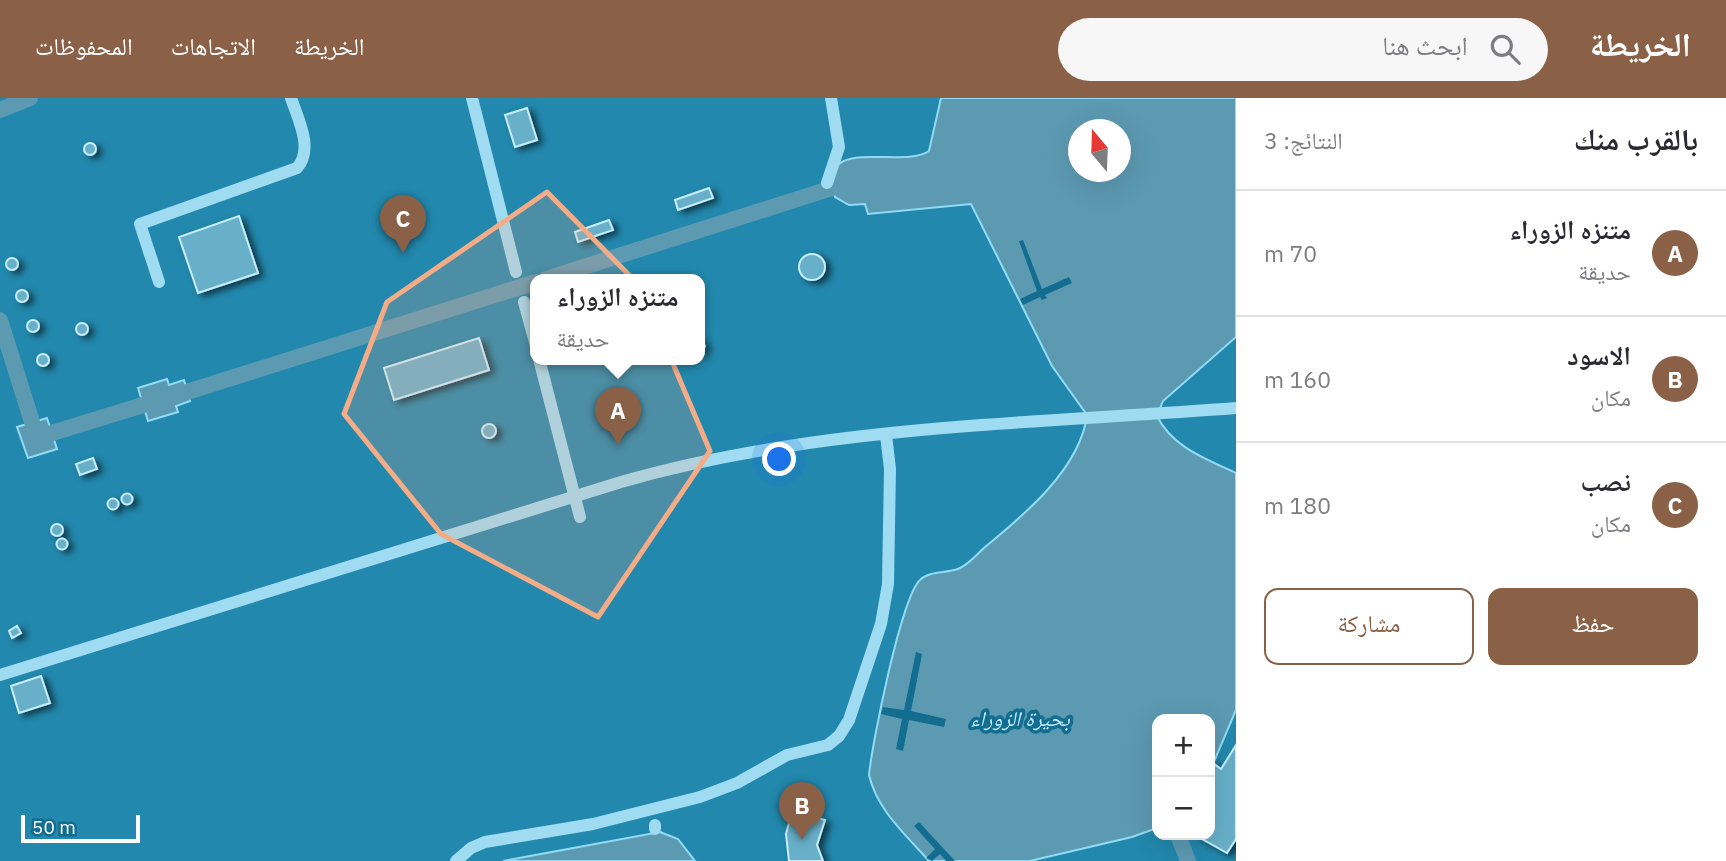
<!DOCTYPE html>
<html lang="ar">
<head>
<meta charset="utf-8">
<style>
	body { margin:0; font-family:"IBM Plex Sans","Noto Naskh Arabic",sans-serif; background:#f7f7f7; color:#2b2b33; direction:rtl }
	.controls { position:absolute; right:21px; bottom:21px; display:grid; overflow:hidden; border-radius:14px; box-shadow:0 7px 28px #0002 }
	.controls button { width:63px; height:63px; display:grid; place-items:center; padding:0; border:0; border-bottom:2px solid #e1e1e2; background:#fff; color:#2b2b33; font:35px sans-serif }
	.compass { position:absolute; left:1068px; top:21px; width:63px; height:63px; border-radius:50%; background:#fff; box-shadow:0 7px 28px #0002; rotate:341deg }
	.scale { position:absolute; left:21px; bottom:18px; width:119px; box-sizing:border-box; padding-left:7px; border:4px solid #fff; border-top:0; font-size:19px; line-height:24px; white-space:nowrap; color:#fff; -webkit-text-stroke:5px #136d90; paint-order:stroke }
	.you { position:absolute; left:780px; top:362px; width:24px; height:24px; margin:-18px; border:5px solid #fff; border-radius:50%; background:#1a73e8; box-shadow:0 0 0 10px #1a73e833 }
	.badge { display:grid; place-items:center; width:46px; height:46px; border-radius:50%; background:#8a6147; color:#fff; font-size:23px; font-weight:700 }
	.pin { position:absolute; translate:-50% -58px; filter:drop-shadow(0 2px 4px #0008) }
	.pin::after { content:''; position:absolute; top:37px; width:24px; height:21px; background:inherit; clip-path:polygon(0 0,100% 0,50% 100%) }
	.popup { position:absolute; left:530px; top:176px; width:175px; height:91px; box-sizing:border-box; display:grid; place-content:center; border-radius:14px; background:#fff; filter:drop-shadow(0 2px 5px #0005); font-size:23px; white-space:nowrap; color:#7c7c81 }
	.popup b { font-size:26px; color:#2b2b33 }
	.popup::after { content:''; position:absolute; left:50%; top:100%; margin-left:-14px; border:14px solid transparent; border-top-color:#fff }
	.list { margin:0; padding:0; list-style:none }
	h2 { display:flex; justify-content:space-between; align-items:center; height:91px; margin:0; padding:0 28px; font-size:30px }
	h2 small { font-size:23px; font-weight:400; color:#7c7c81 }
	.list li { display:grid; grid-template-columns:46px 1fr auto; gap:21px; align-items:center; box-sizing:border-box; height:126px; padding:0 28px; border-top:2px solid #e1e1e2 }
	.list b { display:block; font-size:26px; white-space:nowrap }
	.list p { margin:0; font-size:23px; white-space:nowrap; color:#7c7c81 }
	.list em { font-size:23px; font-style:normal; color:#7c7c81 }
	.actions { display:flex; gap:14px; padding:21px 28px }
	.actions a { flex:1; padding:16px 0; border:2px solid #8a6147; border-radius:14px; text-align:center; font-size:24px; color:#8a6147 }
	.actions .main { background:#8a6147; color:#fff }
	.icon { flex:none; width:38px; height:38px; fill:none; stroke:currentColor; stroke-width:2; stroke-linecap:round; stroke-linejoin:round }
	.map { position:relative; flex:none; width:1236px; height:763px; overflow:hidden; direction:ltr }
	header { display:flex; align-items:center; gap:42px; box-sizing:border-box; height:98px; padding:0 35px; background:#8a6147; color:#fff }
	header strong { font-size:33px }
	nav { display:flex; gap:38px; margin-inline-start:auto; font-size:24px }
	.search { width:490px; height:63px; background:#f7f7f7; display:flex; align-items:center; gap:18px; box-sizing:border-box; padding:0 24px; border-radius:38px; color:#7c7c81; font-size:26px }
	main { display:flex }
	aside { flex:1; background:#fff }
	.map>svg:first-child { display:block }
</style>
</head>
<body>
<header>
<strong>الخريطة</strong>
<div class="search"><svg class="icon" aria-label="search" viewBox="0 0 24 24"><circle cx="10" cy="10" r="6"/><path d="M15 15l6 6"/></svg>ابحث هنا</div>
<nav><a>الخريطة</a><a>الاتجاهات</a><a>المحفوظات</a></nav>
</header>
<main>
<aside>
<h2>بالقرب منك<small>النتائج: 3</small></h2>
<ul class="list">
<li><span class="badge">A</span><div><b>متنزه الزوراء</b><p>حديقة</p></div><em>70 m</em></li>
<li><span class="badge">B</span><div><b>الاسود</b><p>مكان</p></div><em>160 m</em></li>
<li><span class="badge">C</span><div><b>نصب</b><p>مكان</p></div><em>180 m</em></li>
</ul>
<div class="actions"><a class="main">حفظ</a><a>مشاركة</a></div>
</aside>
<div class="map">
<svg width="1236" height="763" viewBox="0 0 1236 763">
	<defs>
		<filter id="shadow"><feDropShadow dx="5" dy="3" stdDeviation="3.5" flood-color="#0009"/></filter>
	</defs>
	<rect width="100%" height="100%" fill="#136d90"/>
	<path fill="#2288ad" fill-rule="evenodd" d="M0,0H1236V763H0ZM1078,32H1120V74H1078ZM536,181H700V261H536ZM1157,621H1210V737H1157Z"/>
	<path fill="#5c9ab2" stroke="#91dbf5" stroke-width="2" fill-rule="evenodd" d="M941,0H1236V239L1163,303L1157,318C1172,349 1206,361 1236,375V612L1213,666L1210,663V621H1157V730L1132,739L1030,763H929C906,737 877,712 869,677C872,646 901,500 920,482C930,472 948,476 960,470C970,465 977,456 985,449C1024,417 1080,371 1087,317L1052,268L971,106L868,116L865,106L849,107L835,99C814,35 902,72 929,53ZM1078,32H1120V74H1078Z
		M167,281L169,287L184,282L190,303L176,308L178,314L148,323L138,290Z
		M47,320L57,351L28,360L17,329Z
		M660,734L678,741L695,763H503Z"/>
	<path fill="#136d90" d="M1023,142L1042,191L1069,179L1072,185L1045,197L1047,200L1042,202L1040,199L1023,207L1020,201L1037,193L1019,143Z
		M916,554L922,556L911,613L946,621L944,629L909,622L903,653L896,651L902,621L881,616L883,609L904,612Z
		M919,724L955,763H946L940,756L932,763L926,760L935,751L914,728Z"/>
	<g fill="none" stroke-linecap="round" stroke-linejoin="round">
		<path stroke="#5c9ab2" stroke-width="16" d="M0,12L30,0
			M546,181L832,90
			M0,222L32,324
			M187,294L536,184
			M52,335L143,307
			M1178,737L1188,763"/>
	</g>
	<path fill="#68afc9" stroke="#c6eefc" stroke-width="2" filter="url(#shadow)" d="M527,10L537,42L515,49L505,17Z
		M84 51a6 6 0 1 1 12 0a6 6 0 1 1-12 0Z
		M709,90L713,100L678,112L675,102Z
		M239,118L258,175L198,195L179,139Z
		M609,122L613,132L578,144L575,134Z
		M799 169a13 13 0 1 1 26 0a13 13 0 1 1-26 0Z
		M6 166a6 6 0 1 1 12 0a6 6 0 1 1-12 0Z
		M16 198a6 6 0 1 1 12 0a6 6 0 1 1-12 0Z
		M27 228a6 6 0 1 1 12 0a6 6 0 1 1-12 0Z
		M76 231a6 6 0 1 1 12 0a6 6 0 1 1-12 0Z
		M700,239L705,248L700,258Z
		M479,240L489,272L394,302L384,270Z
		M37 262a6 6 0 1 1 12 0a6 6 0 1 1-12 0Z
		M482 333a7 7 0 1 1 14 0a7 7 0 1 1-14 0Z
		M93,360L97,371L80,377L76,366Z
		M121.5 401a5.5 5.5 0 1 1 11 0a5.5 5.5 0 1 1-11 0Z
		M107.5 406a5.5 5.5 0 1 1 11 0a5.5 5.5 0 1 1-11 0Z
		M51 432a6 6 0 1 1 12 0a6 6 0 1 1-12 0Z
		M56.5 446a5.5 5.5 0 1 1 11 0a5.5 5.5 0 1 1-11 0Z
		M17,528L21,535L12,540L9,533Z
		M41,578L50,605L19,615L11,588Z
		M1236,647V741L1227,755L1195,737H1210V663L1221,671Z
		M792,714L825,722L817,747L823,763H789L786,736Z"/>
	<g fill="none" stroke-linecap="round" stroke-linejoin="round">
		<path stroke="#9fdbf1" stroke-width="12" d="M472,0L516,174
			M827,85L839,49L831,0
			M159,184L140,126L297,70C314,51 298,21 291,0
			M524,204L536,248
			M539,261L580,419
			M0,577L621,384C818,327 1032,326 1236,310
			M655,731V727
			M456,763L471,750L485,744L593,726L700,699L737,685L787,657L828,647L839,638L849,622L881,526L888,486L890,371L886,337"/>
	</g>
	<path fill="#f4ac86" fill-opacity="0.2" stroke="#f4ac86" stroke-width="5" stroke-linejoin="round" d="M547,94L640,188L710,353L598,519L441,436L344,316L387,204Z"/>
	<g text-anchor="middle" stroke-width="7" stroke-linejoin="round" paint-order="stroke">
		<g font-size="21" font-style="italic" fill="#c0ebfa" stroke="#136d90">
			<text x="1020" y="628">بحيرة الزوراء</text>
		</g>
	</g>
</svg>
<div class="controls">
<button>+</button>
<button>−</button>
</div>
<svg class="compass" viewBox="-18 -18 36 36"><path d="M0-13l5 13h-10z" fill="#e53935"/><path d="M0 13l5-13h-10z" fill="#7c7c81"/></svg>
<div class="scale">50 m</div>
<div class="you"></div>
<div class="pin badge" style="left:618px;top:347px">A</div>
<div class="popup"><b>متنزه الزوراء</b>حديقة</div>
<div class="pin badge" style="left:802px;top:742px">B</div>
<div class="pin badge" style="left:403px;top:155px">C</div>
</div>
</main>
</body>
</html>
